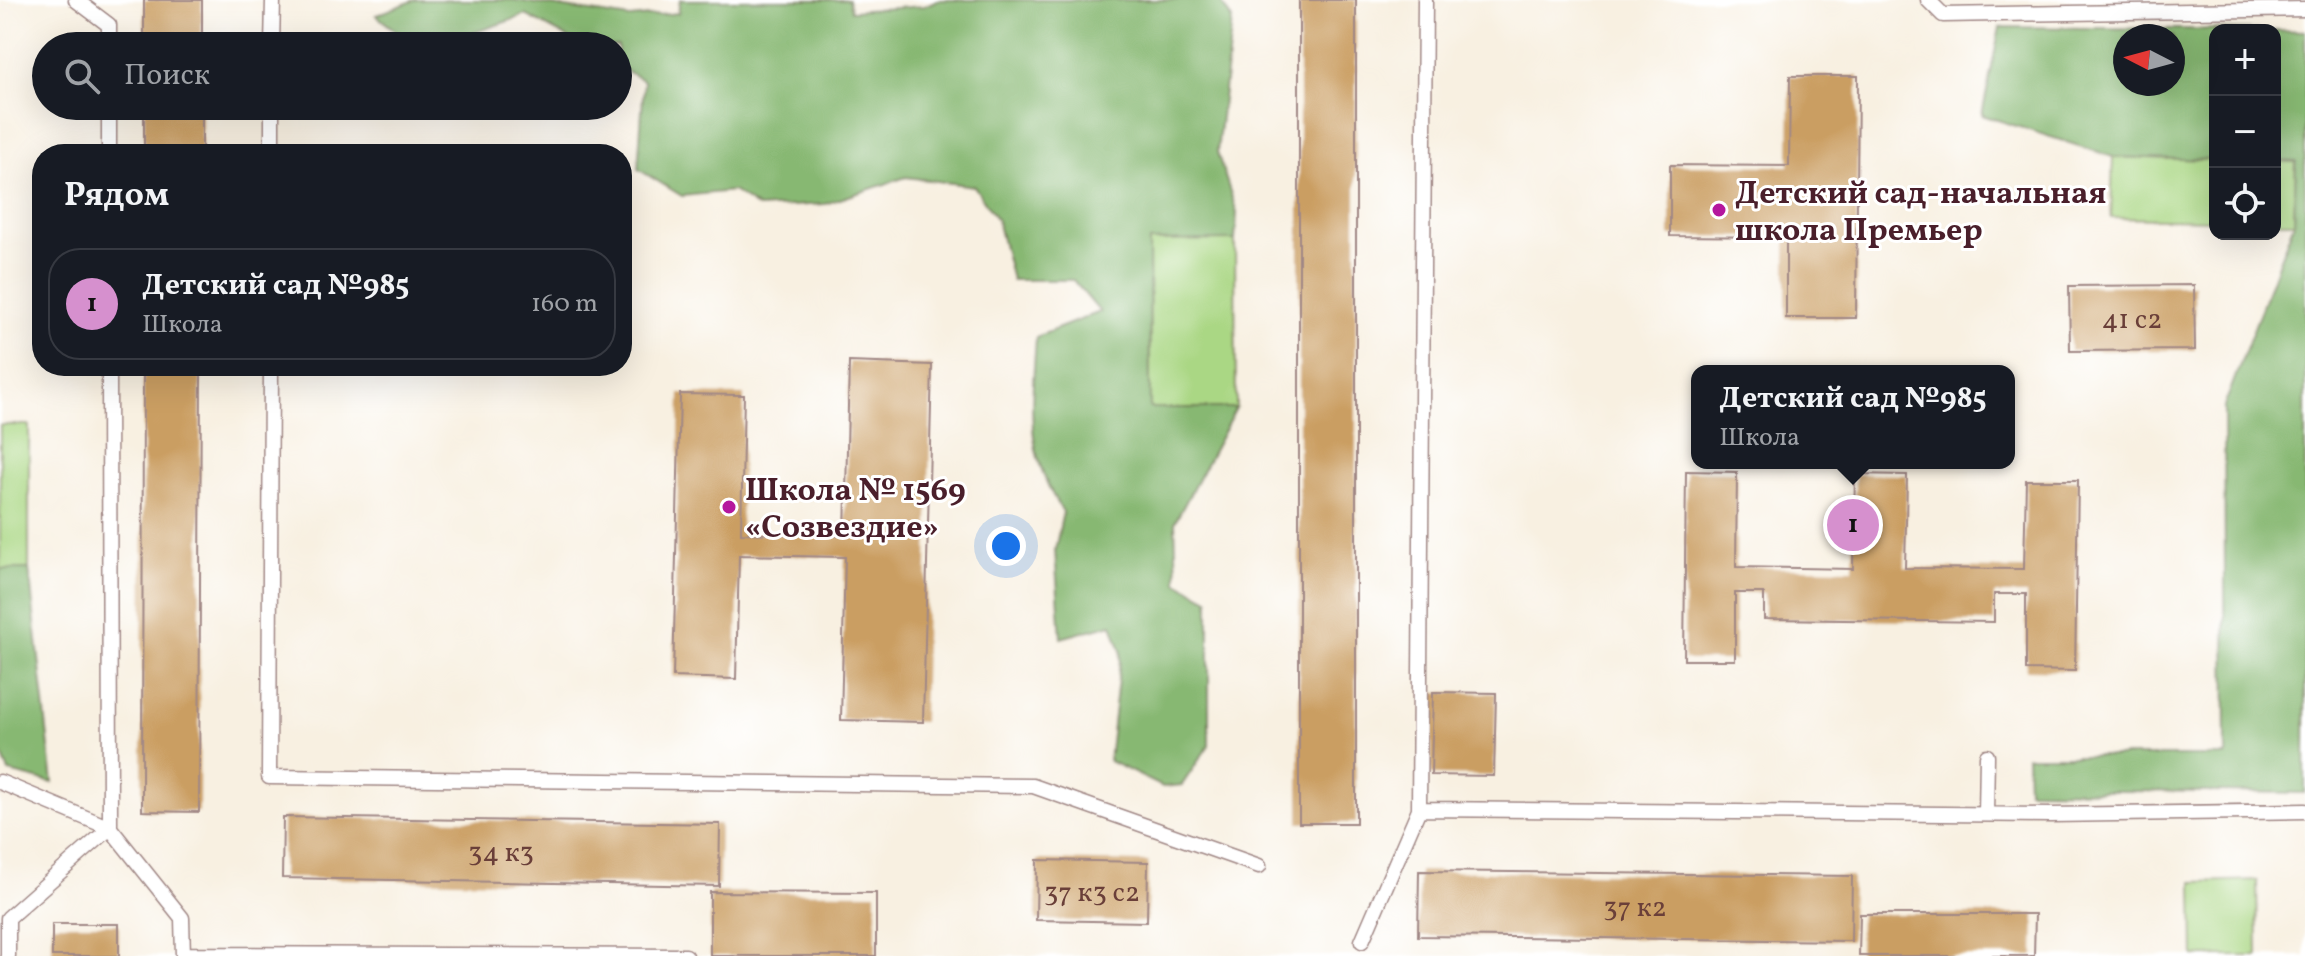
<!DOCTYPE html>
<html lang="ru">
<head>
<meta charset="utf-8">
<style>
	body { margin:0; font-family:Vollkorn,serif; background:#20242c; color:#f1f3f6 }
	.controls { position:absolute; right:24px; top:24px; display:grid; overflow:hidden; border-radius:16px; box-shadow:0 8px 32px #0002 }
	.controls button { width:72px; height:72px; display:grid; place-items:center; padding:0; border:0; border-bottom:2px solid #363941; background:#171b24; color:#f1f3f6; font:40px sans-serif }
	.compass { position:absolute; left:2113px; top:24px; width:72px; height:72px; border-radius:50%; background:#171b24; box-shadow:0 8px 32px #0002; rotate:276deg }
	.you { position:absolute; left:1006px; top:546px; width:28px; height:28px; margin:-20px; border:6px solid #fff; border-radius:50%; background:#1a73e8; box-shadow:0 0 0 12px #1a73e833 }
	.badge { display:grid; place-items:center; width:52px; height:52px; border-radius:50%; background:#d690ce; color:#111; font-size:26px; font-weight:700 }
	.pin { position:absolute; translate:-50% -50%; border:4px solid #fff; box-shadow:0 2px 8px #0006 }
	.popup { position:absolute; left:1691px; top:365px; width:324px; height:104px; box-sizing:border-box; display:grid; place-content:center; border-radius:16px; background:#171b24; filter:drop-shadow(0 2px 6px #0005); font-size:26px; white-space:nowrap; color:#9ea1a6 }
	.popup b { font-size:30px; color:#f1f3f6 }
	.popup::after { content:''; position:absolute; left:50%; top:100%; margin-left:-16px; border:16px solid transparent; border-top-color:#171b24 }
	.list { margin:0; padding:0; list-style:none }
	h2 { display:flex; justify-content:space-between; align-items:center; height:104px; margin:0; padding:0 32px; font-size:34px }
	h2 small { font-size:26px; font-weight:400; color:#9ea1a6 }
	.list li { display:grid; grid-template-columns:52px 1fr auto; gap:24px; align-items:center; box-sizing:border-box; height:112px; margin:0 16px 16px; padding:0 16px; border:2px solid #363941; border-radius:32px }
	.list b { display:block; font-size:30px; white-space:nowrap }
	.list p { margin:0; font-size:26px; white-space:nowrap; color:#9ea1a6 }
	.list em { font-size:26px; font-style:normal; color:#9ea1a6 }
	.icon { flex:none; width:44px; height:44px; fill:none; stroke:currentColor; stroke-width:2; stroke-linecap:round; stroke-linejoin:round }
	.map { position:relative; flex:none; width:2305px; height:956px; overflow:hidden }
	.search { position:absolute; background:#171b24; box-shadow:0 8px 32px #0002; left:32px; top:32px; width:600px; height:88px; display:flex; align-items:center; gap:20px; box-sizing:border-box; padding:0 28px; border-radius:44px; color:#9ea1a6; font-size:30px }
	.panel { position:absolute; background:#171b24; box-shadow:0 8px 32px #0002; left:32px; top:144px; width:600px; height:232px; border-radius:32px }
	.map>svg:first-child { display:block }
</style>
</head>
<body>
<div class="map">
<svg width="2305" height="956" viewBox="0 0 2305 956">
	<rect width="100%" height="100%" fill="#fff"/>
	<filter id="ink" filterUnits="userSpaceOnUse"><feTurbulence type="fractalNoise" baseFrequency=".0125" numOctaves="2"/><feDisplacementMap in="SourceGraphic" scale="16" xChannelSelector="R" yChannelSelector="G"/><feConvolveMatrix kernelMatrix="1 2 1 2 8 2 1 2 1" color-interpolation-filters="sRGB"/></filter>
	<filter id="wash" filterUnits="userSpaceOnUse"><feTurbulence type="fractalNoise" baseFrequency=".006" numOctaves="4" result="noise"/><feDisplacementMap in="SourceGraphic" scale="32" xChannelSelector="R" yChannelSelector="G"/><feGaussianBlur stdDeviation="1.8" result="paint"/><feColorMatrix in="noise" values="0 0 0 0 0 0 0 0 0 0 0 0 0 0 0 0 0 1.4 0 .05"/><feComposite in="paint" operator="in"/></filter>
	<g filter="url(#wash)">
		<rect width="100%" height="100%" fill="#f8f0e1"/>
		<path fill="#aad784" stroke="#7a7b58" stroke-width="2" d="M2113,157L2215,160V220L2111,218Z
			M2275,161L2296,162L2294,222H2275Z
			M1149,240H1235L1236,408L1150,409Z
			M0,425H29V569H0Z
			M2257,880L2258,956H2194L2193,882Z"/>
		<path fill="#87b872" stroke="#686c4e" stroke-width="2" fill-rule="evenodd" d="M415,0H514L630,18L678,13L680,0H848L851,11L924,6L937,0H1220L1232,20L1217,152L1237,213L1235,240L1149,241L1150,408H1236L1175,522L1177,582L1209,599V745L1182,785L1163,787L1109,761L1121,651L1112,624L1061,638L1055,550L1063,512C1023,452 1032,405 1036,337L1100,312L1073,280H1012L997,220L974,186L906,177L825,204L758,208L733,191L682,196L638,169L644,81L618,66V46H583L526,15L452,40L412,44L376,15Z
			M2000,27L2259,30H2215V160L2113,157L1982,115ZM2125,36H2173V84H2125Z
			M2275,30L2305,31V793L2028,790L2027,756H2226L2224,407L2294,222L2296,162L2275,161Z
			M0,569H29L53,783L9,772L0,750Z"/>
		<g id="blocks">
			<path fill="#ca9e62" d="M144,0H202V46H144Z
				M1299,0H1356V823H1299Z
				M1790,76H1858L1856,318H1786V237L1670,236V165L1789,166Z
				M144,106H202V154H144Z
				M2194,285L2195,350L2070,351L2069,286Z
				M849,362L932,365L923,722L841,720L845,557L739,555L736,679L673,677L680,394L744,395L741,533L845,536Z
				M143,366H201L199,812L142,811Z
				M1686,471L1737,472L1736,567L1853,569L1855,474L1907,475L1905,568L2024,569L2026,480H2078L2075,671L2026,670V594H1994V622L1764,619V593H1735V660H1684Z
				M1433,692L1496,693L1494,776L1431,775Z
				M283,817L720,824L719,886L282,878Z
				M1037,860L1148,862L1147,922L1036,920Z
				M1419,871L1852,876L1851,941L1418,936Z
				M710,892L876,893V956H710Z
				M1860,914H2035L2034,956H1859Z
				M52,924H119V956H52Z"/>
		</g>
	</g>
	<g filter="url(#ink)">
		<use href="#blocks" fill-opacity="0" stroke="#a18886" stroke-width="2"/>
		<g fill="none" stroke-linecap="round" stroke-linejoin="round">
			<defs>
				<path id="service" d="M76,0L109,25V46
					M1928,0L1943,15L2305,9
					M272,46L273,0
					M109,106V154
					M272,154V106
					M271,366L269,777L1033,786L1259,866
					M0,782L110,828L182,918L183,956
					M1419,809L2051,815L2305,811
					M1986,814L1987,756
					M1362,941L1419,809L1425,0
					M183,954L686,956
					M8,956V918L110,828L109,366"/>
			</defs>
			<use href="#service" stroke="#a18886" stroke-width="17"/>
			<use href="#service" stroke="#fff" stroke-width="14"/>
		</g>
	</g>
	<g fill="#b5179e" stroke="#fff" stroke-width="3">
		<circle cx="1719" cy="210" r="8"/>
		<circle cx="729" cy="507" r="8"/>
	</g>
	<g text-anchor="middle" stroke-width="6" stroke-linejoin="round" paint-order="stroke">
		<g font-size="28" fill="#6a3f39">
			<text x="2132" y="328">41 с2</text>
			<text x="501" y="861">34 к3</text>
			<text x="1092" y="901">37 к3 с2</text>
			<text x="1635" y="916">37 к2</text>
		</g>
		<g font-size="32" font-weight="bold" fill="#4a1f2b" stroke="#fff" text-anchor="start">
			<text x="1735" y="203">Детский сад-начальная<tspan x="1735" dy="37">школа Премьер</tspan></text>
			<text x="745" y="500">Школа № 1569<tspan x="745" dy="37">«Созвездие»</tspan></text>
		</g>
	</g>
</svg>
<div class="controls">
<button>+</button>
<button>−</button>
<button><svg class="icon" aria-label="locate" viewBox="0 0 24 24"><circle cx="12" cy="12" r="6"/><path d="M12 2v4M12 18v4M2 12h4M18 12h4"/></svg></button>
</div>
<svg class="compass" viewBox="-18 -18 36 36"><path d="M0-13l5 13h-10z" fill="#e53935"/><path d="M0 13l5-13h-10z" fill="#9ea1a6"/></svg>
<div class="you"></div>
<div class="pin badge" style="left:1853px;top:525px">1</div>
<div class="popup"><b>Детский сад №985</b>Школа</div>
<div class="search"><svg class="icon" aria-label="search" viewBox="0 0 24 24"><circle cx="10" cy="10" r="6"/><path d="M15 15l6 6"/></svg>Поиск</div>
<section class="panel">
<h2>Рядом<small></small></h2>
<ul class="list">
<li><span class="badge">1</span><div><b>Детский сад №985</b><p>Школа</p></div><em>160 m</em></li>
</ul>
</section>
</div>
</body>
</html>
